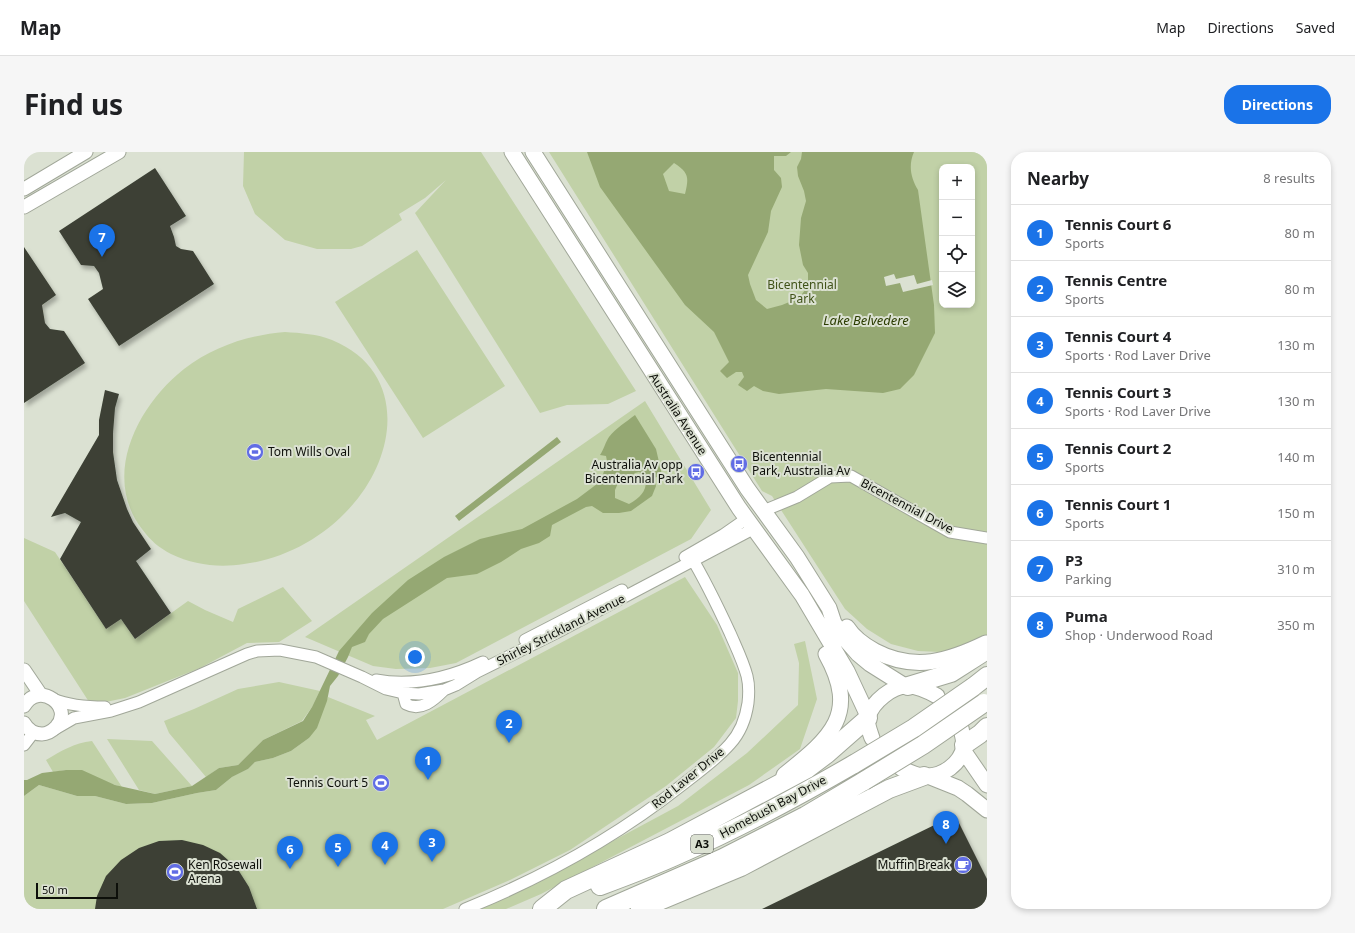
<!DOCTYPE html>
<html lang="en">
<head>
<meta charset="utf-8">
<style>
	body { margin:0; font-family:"Noto Sans",sans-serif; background:#f6f6f6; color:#202124 }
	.controls { position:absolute; right:12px; top:12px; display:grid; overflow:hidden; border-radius:8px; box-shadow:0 2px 6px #0003 }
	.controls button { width:36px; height:36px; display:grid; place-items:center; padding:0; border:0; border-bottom:1px solid #e0e0e0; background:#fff; color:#202124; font:20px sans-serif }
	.scale { position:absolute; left:12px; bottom:10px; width:82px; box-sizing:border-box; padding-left:4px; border:2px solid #0d0f0a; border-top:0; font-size:11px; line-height:14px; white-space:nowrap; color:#0d0f0a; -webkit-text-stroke:3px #dbe1d2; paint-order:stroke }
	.you { position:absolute; left:391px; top:505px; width:14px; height:14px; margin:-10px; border:3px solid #fff; border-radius:50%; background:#1a73e8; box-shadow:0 0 0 6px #1a73e833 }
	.badge { display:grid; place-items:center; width:26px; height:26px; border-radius:50%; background:#1a73e8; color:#fff; font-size:13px; font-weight:700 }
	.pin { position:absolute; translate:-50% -33px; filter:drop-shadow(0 1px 2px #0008) }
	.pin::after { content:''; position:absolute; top:21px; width:14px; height:12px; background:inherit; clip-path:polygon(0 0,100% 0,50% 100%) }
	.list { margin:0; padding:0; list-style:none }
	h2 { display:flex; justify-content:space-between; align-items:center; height:52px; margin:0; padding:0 16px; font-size:17px }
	h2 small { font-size:13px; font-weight:400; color:#757577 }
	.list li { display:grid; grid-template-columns:26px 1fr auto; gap:12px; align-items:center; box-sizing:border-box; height:56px; padding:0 16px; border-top:1px solid #e0e0e0 }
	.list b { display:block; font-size:15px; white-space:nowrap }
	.list p { margin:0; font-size:13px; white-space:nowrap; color:#757577 }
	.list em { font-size:13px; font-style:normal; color:#757577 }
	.icon { flex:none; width:22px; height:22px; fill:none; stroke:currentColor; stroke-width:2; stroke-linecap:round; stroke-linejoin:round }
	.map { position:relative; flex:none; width:963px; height:757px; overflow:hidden; border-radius:16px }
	header { display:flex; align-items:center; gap:24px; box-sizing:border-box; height:56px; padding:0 20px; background:#fff; border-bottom:1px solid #e0e0e0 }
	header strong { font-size:19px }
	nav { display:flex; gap:22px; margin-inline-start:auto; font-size:14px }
	.intro { display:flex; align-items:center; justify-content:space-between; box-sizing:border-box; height:96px; padding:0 24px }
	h1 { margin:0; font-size:28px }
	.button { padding:10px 18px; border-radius:16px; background:#1a73e8; color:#fff; font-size:14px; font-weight:700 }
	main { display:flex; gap:24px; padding:0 24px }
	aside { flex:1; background:#fff; border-radius:16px; box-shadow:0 2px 6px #0003 }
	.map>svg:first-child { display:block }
</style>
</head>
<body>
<header>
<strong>Map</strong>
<nav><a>Map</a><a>Directions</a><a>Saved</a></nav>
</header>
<div class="intro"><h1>Find us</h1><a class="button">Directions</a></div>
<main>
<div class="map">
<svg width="963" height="757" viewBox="0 0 963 757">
	<defs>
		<filter id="shadow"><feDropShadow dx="2.5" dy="4" stdDeviation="2" flood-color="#0004"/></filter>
	</defs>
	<rect width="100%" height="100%" fill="#dbe1d2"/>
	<path fill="#c1d1a7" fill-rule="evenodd" d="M220,0H457L612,239L584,252L543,253L516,261L391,61L422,28L401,46L375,62L378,68L338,94L327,97H293L261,88L231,62L219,34Z
		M525,0H963V484L943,494L916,500L894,499L867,492L843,477L821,457L748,344L738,339ZM918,15H948V153H918Z
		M393,98L481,234L399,286L311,150Z
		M261,180C277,181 293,182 308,188C381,218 375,298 330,351C303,384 261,407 220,412C195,416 170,413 147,402C134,395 127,389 118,377C77,324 114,253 160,217C190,194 225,183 261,180Z
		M621,249L687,358L667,387L432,511L406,516L372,517L349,514L281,485Z
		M0,386L31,400L82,477L97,467L111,487L164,449L181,458L209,470L214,457L259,435L288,469L255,490L223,491L176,516L101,546L67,553L0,449Z
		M661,425L693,473L714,521V549L712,566L690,595L642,634L546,698L486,728L419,757H0V644L15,633L53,644H71L102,652L128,651L173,641L192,638L208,625L224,617L231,610L249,606L267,599L285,586L304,545L351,564L342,568L353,588Z
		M781,489L793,547L776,597L725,633L517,742L482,757H456L492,741L654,654L723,601L774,553L775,511L770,492Z
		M255,530L296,539L288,555L278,569L239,588L214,613L195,616L182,625L145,581L140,569L170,557L214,537Z
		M83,587L128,589L168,634L131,642L115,638Z
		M68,589L98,635L42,618L29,620L22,608C37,599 50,591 68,589Z"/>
	<path fill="#95a873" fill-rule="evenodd" d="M563,0H767L762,4H750V18L757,26L758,35L747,59L744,80L724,123L726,132L732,148L743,157L758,153L775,146L784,134V121L779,113L775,93L777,66L782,49L780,39L774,24L773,15L777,7L778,0H890C884,14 887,26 894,38L910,153L911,181L890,223L876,237L859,241L802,237L755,242L739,239L730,234L723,239L714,233L720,225L718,220H712L703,226L696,219L705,210L690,180L661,153L576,35ZM650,11C665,21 665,25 661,42L645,39L639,22Z
		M611,263L632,297L638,323L630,326L632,334L628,344L607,359L595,361H579L568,354L562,355L528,373L526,384L515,391L497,397L477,410L453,422L423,426L359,467L345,482L341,490L328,495L324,505L314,524L306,534L303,549L293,576L285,586L267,599L249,606L231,610L224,617L208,625L192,638L173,641L128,651L102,652L71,644H53L15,633L0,644V628H3L18,621L42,618H58L91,633L131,642L168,634L195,616L214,613L239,588L279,569L288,555L315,499L348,461L384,428L420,405L456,387L498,377L553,347L577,329L583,309L582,304L576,303C580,297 582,289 585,285C592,276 602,270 611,263ZM615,320L622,325C623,339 617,345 605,352L591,346V338L594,331H601L611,321Z
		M533,285L537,290L435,369L431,364Z"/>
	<path fill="#dbe1d2" d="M870,122L872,127L890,123L893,132L908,128L909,133L879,140L876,131L862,134L860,125Z"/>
	<path fill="#3c4135" filter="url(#shadow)" d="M131,16L162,64L146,74L150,85L152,94L157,97L169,99L190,132L95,194L64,147L79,137L75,121L70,114L57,113L35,79Z
		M0,95L32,143L18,153L21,171L26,177L40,179L61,211L0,251Z
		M81,238L95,242L91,256L89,281V300L93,328L103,357L109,370L127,397L112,409L147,461L111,487L97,467L82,477L36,407L57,370L41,361L27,365L75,283V268Z
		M931,663L963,727V757H738Z
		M158,688L179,693L196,701L213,716L225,735L233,757H71L73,744L82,724L97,708L115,696L135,689Z"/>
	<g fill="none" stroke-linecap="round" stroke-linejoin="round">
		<defs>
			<path id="minor" d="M739,359L773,345L806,325L827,324L926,380L963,386
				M661,405L699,383L722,367
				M501,488L598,438
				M352,528C390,535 425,526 459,510
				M380,535L379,541L382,552C397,560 410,548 420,538
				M29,547C46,554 63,555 81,555
				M31,577L50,566L87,559L115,550L223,502L233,499L256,498L292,505L338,525L362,537L379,541L395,542L420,538L432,533L453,520L532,481L729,377
				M0,593L10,580
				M441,757C518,726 592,685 658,633C674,620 692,608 706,592C716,581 722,565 724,551C725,542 725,532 723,524C719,509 712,495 706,481C694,455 681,428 666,403"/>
			<path id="tertiary" d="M0,37L62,0
				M0,55L95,0
				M0,518L17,543
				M0,554C15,528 51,555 32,575C28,579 23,582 18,582C10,582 4,578 0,571"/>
			<path id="secondary" d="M488,0L715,356L778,443L823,519L844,564
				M509,0L723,336L773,405L805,456L810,471L820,486L834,502L846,512L881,534
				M823,475C830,486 840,493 851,499C891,520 925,509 962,491
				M848,586C846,580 842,571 844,565C848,550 869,533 884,534C894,534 904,539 913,544
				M939,598L963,633
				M877,616C885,620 892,624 901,624C918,625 937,612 940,594C940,588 938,582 937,576
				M760,623C806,586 836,563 802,502
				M904,624L934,636L943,642L963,658"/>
			<path id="trunk" d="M884,534L927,521L963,498
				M949,535L963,524
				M940,593L956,582L963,575
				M576,734C603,724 630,714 656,702C715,676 773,645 830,612
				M518,757L542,738L646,690L783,617L803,602L844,566
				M582,757L699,706L781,664L840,629
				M616,757L717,715L865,637L900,624"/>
		</defs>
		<use href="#minor" stroke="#a1a799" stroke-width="13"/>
		<use href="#tertiary" stroke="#a1a799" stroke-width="15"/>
		<use href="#secondary" stroke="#a1a799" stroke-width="17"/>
		<use href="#trunk" stroke="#a1a799" stroke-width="20"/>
		<use href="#minor" stroke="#fff" stroke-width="11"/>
		<use href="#tertiary" stroke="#fff" stroke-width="13"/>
		<use href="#secondary" stroke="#fff" stroke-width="15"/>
		<use href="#trunk" stroke="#fff" stroke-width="18"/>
		<defs>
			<path id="trunk-bridge" d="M830,612L890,576L949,535
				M840,629L899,593L960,551"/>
		</defs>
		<use href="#trunk-bridge" stroke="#a1a799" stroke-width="20" stroke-linecap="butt"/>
		<use href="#trunk-bridge" stroke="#fff" stroke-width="18"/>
	</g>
	<defs>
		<symbol id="stadium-disc" viewBox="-11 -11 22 22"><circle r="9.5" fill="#616de5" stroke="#dbe1d2"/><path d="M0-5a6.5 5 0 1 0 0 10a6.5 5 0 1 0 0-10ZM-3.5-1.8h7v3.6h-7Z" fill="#fff"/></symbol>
		<symbol id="bus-disc" viewBox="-11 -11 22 22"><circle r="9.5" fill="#616de5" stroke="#dbe1d2"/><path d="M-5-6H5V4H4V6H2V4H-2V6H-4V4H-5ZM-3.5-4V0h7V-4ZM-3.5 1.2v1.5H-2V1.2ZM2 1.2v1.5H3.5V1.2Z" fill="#fff"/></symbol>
		<symbol id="cafe-disc" viewBox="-11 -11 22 22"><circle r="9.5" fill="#616de5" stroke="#dbe1d2"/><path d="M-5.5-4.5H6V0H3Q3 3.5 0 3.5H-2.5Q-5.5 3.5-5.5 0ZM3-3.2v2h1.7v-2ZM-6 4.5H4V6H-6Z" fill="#fff"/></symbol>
	</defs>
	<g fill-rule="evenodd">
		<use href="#stadium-disc" x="221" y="290" width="20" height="20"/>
		<use href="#bus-disc" x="705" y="302" width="20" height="20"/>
		<use href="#bus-disc" x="662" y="310" width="20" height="20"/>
		<use href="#stadium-disc" x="347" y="621" width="20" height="20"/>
		<use href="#cafe-disc" x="929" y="703" width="20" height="20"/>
		<use href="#stadium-disc" x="141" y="710" width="20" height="20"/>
	</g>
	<g text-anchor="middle" stroke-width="4" stroke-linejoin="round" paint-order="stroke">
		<rect fill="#dbe1d2" stroke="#4b4e46" stroke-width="1" x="667" y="683" width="22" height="18" rx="3"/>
		<g font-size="11" font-weight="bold" fill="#0d0f0a">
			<text x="678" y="696">A3</text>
		</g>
		<g font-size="12" fill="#415319" stroke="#dbe1d2">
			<text x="778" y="137">Bicentennial<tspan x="778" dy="14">Park</tspan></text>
		</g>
		<g font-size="12" fill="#0d0f0a" stroke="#dbe1d2">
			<text transform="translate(654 262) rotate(57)" y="4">Australia Avenue</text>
			<text transform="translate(883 354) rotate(28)" y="4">Bicentennial Drive</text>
			<text transform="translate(537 478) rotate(-27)" y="4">Shirley Strickland Avenue</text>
			<text transform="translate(664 626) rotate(-39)" y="4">Rod Laver Drive</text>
			<text transform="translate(749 655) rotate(-28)" y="4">Homebush Bay Drive</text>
		</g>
		<g font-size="12" fill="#0d0f0a" stroke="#dbe1d2" text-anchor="start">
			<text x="244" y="304">Tom Wills Oval</text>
			<text x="728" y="309">Bicentennial<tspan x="728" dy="14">Park, Australia Av</tspan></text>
			<text x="659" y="317" text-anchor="end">Australia Av opp<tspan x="659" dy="14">Bicentennial Park</tspan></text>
			<text x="344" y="635" text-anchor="end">Tennis Court 5</text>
			<text x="164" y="717">Ken Rosewall<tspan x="164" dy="14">Arena</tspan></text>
			<text x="926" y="717" text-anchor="end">Muffin Break</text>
		</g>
		<g font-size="13" font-style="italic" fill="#2b3c00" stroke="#dbe1d2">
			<text x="842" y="173">Lake Belvedere</text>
		</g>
	</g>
</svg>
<div class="controls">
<button>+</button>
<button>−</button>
<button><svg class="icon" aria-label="locate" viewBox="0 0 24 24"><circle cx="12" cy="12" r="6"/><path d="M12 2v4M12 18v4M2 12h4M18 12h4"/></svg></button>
<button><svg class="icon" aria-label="layers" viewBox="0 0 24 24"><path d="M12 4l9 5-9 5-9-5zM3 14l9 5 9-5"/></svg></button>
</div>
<div class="scale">50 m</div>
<div class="you"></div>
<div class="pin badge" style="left:404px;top:628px">1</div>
<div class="pin badge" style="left:485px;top:591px">2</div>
<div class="pin badge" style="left:408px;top:710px">3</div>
<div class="pin badge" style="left:361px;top:713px">4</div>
<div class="pin badge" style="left:314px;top:715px">5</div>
<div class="pin badge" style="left:266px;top:717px">6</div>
<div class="pin badge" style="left:78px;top:105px">7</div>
<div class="pin badge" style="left:922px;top:692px">8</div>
</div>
<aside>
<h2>Nearby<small>8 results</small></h2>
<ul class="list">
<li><span class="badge">1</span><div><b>Tennis Court 6</b><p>Sports</p></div><em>80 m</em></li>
<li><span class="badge">2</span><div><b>Tennis Centre</b><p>Sports</p></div><em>80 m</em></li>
<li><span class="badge">3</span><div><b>Tennis Court 4</b><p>Sports · Rod Laver Drive</p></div><em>130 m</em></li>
<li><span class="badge">4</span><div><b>Tennis Court 3</b><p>Sports · Rod Laver Drive</p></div><em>130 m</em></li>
<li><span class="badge">5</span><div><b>Tennis Court 2</b><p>Sports</p></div><em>140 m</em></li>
<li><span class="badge">6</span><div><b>Tennis Court 1</b><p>Sports</p></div><em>150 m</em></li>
<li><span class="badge">7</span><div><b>P3</b><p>Parking</p></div><em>310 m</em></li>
<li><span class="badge">8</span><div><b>Puma</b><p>Shop · Underwood Road</p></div><em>350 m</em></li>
</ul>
</aside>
</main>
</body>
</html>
